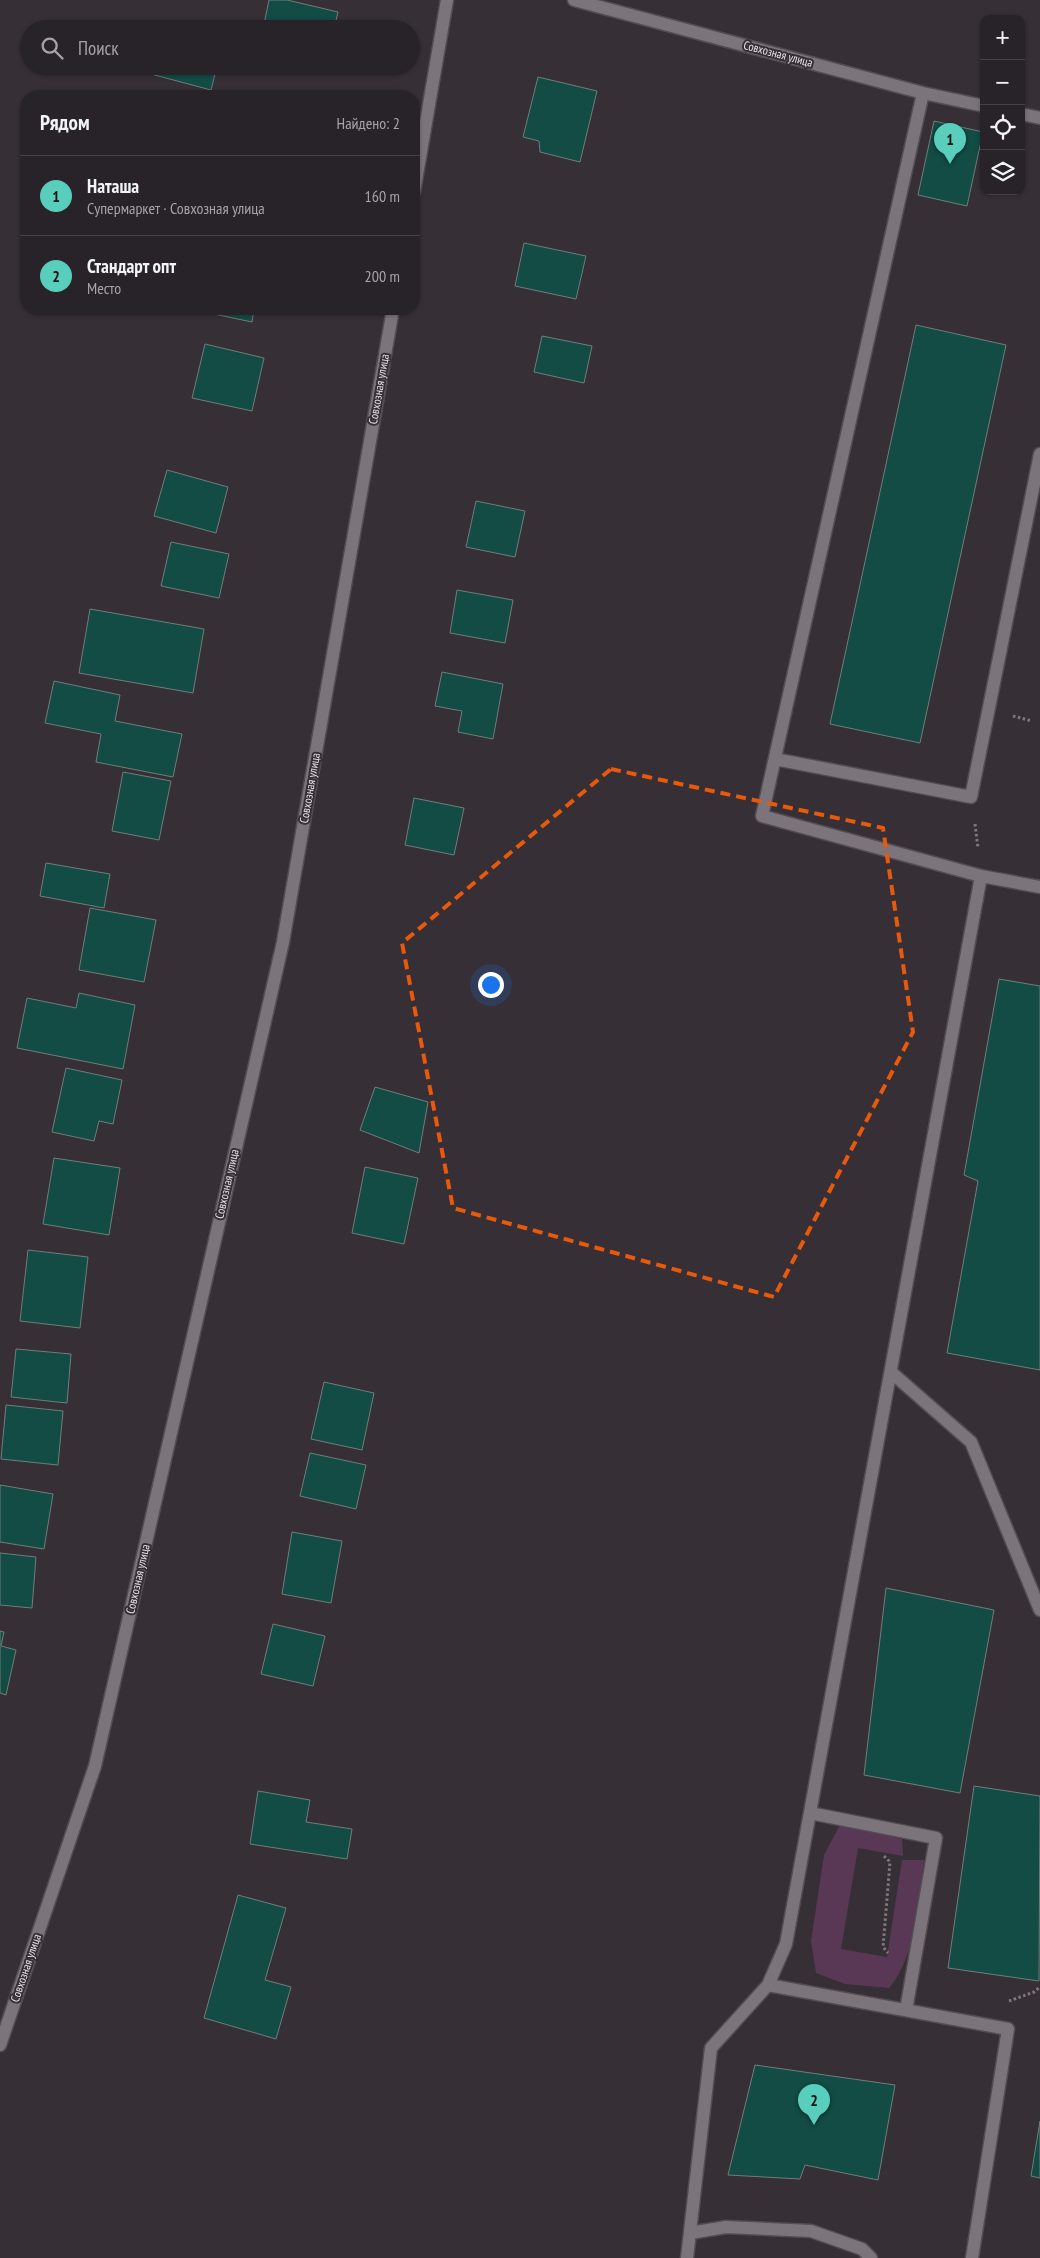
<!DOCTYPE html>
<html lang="ru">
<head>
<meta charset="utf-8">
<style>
	body { margin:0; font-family:"PT Sans Narrow",sans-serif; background:#342f34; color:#f1f3f6 }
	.controls { position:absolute; right:15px; top:15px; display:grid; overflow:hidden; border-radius:10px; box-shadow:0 1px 4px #0004 }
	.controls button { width:45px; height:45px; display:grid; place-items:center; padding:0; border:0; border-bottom:1px solid #444045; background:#282328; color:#f1f3f6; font:25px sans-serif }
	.you { position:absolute; left:490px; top:984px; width:18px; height:18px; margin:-12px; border:4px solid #fff; border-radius:50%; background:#1a73e8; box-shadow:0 0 0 8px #1a73e833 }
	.badge { display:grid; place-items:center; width:32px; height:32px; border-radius:50%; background:#5acebd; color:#111; font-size:16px; font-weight:700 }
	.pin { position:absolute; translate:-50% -41px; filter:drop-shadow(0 1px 2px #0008) }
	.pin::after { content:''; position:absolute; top:26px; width:18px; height:15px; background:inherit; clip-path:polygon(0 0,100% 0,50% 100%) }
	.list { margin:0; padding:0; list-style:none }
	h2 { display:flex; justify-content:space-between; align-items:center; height:65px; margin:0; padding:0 20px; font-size:21px }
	h2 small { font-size:16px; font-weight:400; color:#a5a4a8 }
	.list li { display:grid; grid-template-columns:32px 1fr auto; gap:15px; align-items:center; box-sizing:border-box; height:80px; padding:0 20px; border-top:1px solid #444045 }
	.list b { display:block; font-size:19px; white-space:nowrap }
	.list p { margin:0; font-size:16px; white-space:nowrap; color:#a5a4a8 }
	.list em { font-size:16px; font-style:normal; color:#a5a4a8 }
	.icon { flex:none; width:28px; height:28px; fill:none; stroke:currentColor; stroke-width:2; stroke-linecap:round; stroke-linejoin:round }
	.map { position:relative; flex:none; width:1040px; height:2258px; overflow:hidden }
	.search { position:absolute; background:#282328; box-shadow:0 1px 4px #0004; left:20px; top:20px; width:400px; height:55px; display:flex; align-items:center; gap:12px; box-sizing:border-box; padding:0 18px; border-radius:28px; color:#a5a4a8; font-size:19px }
	.panel { position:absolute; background:#282328; box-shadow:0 1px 4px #0004; left:20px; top:90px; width:400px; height:225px; border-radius:20px }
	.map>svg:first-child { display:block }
</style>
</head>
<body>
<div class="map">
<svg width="1040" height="2258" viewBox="0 0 1040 2258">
	<rect width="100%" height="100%" fill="#362f35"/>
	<path fill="#593855" d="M841,1823L902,1839L903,1856L858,1848L841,1949L887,1957L902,1860H924C918,1901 917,1955 889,1988L845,1984L816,1973L811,1941L824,1855Z"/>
	<path fill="#124c44" stroke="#717d7b" d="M269,0H287L338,12L334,29H263Z
		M149,66H217L211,90L147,73Z
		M538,77L597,91L580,162L540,152L539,141L523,137Z
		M934,121L983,132L967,206L918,195Z
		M524,243L586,256L576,299L515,286Z
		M190,309H254L252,322Z
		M916,325L1006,345L920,743L830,724Z
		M542,336L592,346L584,383L534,372Z
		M205,344L264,358L252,411L192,398Z
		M167,470L228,487L216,533L154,516Z
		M476,501L525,511L515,557L466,547Z
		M171,542L229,554L219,598L161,586Z
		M457,590L513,600L505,643L450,633Z
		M90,609L204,629L193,693L79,673Z
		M442,672L503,684L493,739L458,732L462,711L435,706Z
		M54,681L120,695L115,721L182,734L173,777L96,762L101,734L45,723Z
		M123,772L171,781L159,840L112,831Z
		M414,798L464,808L454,855L405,845Z
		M46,863L110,874L104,908L40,896Z
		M90,908L156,920L144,982L79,970Z
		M999,979L1040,986V1370L947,1353L978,1181L964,1175Z
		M79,993L135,1005L123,1069L17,1048L27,998L76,1008Z
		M66,1068L122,1080L113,1124L99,1121L94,1141L52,1132Z
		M375,1087L428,1102L419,1153L360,1130Z
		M54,1158L120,1168L109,1235L43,1224Z
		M365,1167L418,1178L404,1244L352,1233Z
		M28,1250L88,1257L80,1328L20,1321Z
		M16,1349L71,1354L67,1403L11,1397Z
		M324,1382L374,1393L362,1450L311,1439Z
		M6,1405L63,1411L58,1465L1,1459Z
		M310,1453L366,1465L356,1509L300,1496Z
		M0,1485L53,1494L44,1549L0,1542Z
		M292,1532L342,1541L331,1603L282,1594Z
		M0,1553L36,1557L32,1608L0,1605Z
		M886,1588L994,1610L960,1793L864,1775Z
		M273,1624L325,1636L313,1686L261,1674Z
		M0,1631L4,1632L1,1646L16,1650L6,1695L0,1693Z
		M974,1786L1040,1796L1039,1981L948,1968Z
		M258,1791L310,1800L306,1822L352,1829L347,1859L250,1844Z
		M238,1895L286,1908L265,1980L291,1987L276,2039L204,2018Z
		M755,2065L895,2085L878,2180L805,2165L800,2179L728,2175Z
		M1040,2121V2178L1031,2176Z"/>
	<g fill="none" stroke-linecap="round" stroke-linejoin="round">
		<defs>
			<path id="minor" d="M574,0L923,93L984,106
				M1021,114L1040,118
				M414,192L447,0
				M775,759L971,797L1040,454
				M981,876L1040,887
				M892,1373L971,1442L1040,1610
				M810,1813L936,1838L906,2010
				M768,1985L1008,2029L972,2258
				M0,2045L95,1766L283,942L393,309
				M690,2233L726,2227L811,2231L862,2249L871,2258
				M687,2258L711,2048L768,1985L786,1944L981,876L762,816L923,93"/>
		</defs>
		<use href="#minor" stroke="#534c52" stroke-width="15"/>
		<path stroke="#7f797e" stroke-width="3" stroke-dasharray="2.5 2.5" stroke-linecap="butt" d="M1013,716L1032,721
			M975,824L978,848
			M884,1856L890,1862L883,1947L888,1953
			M1009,2001L1034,1992L1040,1987"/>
		<use href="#minor" stroke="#7c747b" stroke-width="12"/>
	</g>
	<path fill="none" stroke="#e8590c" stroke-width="4" stroke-dasharray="10 6" stroke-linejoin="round" d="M611,769L883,828L913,1032L774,1297L453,1208L402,943Z"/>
	<g text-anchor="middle" stroke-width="4" stroke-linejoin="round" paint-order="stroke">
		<g font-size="12" fill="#e8e3e7" stroke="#362f35">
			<text transform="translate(778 54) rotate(15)" y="4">Совхозная улица</text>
			<text transform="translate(379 389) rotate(-80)" y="4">Совхозная улица</text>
			<text transform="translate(310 788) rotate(-80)" y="4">Совхозная улица</text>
			<text transform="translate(227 1184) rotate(-77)" y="4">Совхозная улица</text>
			<text transform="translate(138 1579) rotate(-77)" y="4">Совхозная улица</text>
			<text transform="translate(26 1968) rotate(-71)" y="4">Совхозная улица</text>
		</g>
	</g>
</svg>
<div class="controls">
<button>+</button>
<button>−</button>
<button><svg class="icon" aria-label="locate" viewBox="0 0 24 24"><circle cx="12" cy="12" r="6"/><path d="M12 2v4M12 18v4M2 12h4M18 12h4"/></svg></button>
<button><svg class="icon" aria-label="layers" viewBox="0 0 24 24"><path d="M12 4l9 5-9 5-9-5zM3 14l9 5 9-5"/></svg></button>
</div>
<div class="you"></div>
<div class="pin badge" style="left:950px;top:164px">1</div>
<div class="pin badge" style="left:814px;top:2125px">2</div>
<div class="search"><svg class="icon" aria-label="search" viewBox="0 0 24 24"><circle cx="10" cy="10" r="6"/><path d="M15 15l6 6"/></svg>Поиск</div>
<section class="panel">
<h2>Рядом<small>Найдено: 2</small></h2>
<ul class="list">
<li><span class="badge">1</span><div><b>Наташа</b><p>Супермаркет · Совхозная улица</p></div><em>160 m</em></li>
<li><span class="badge">2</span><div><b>Стандарт опт</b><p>Место</p></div><em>200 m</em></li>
</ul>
</section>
</div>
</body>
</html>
